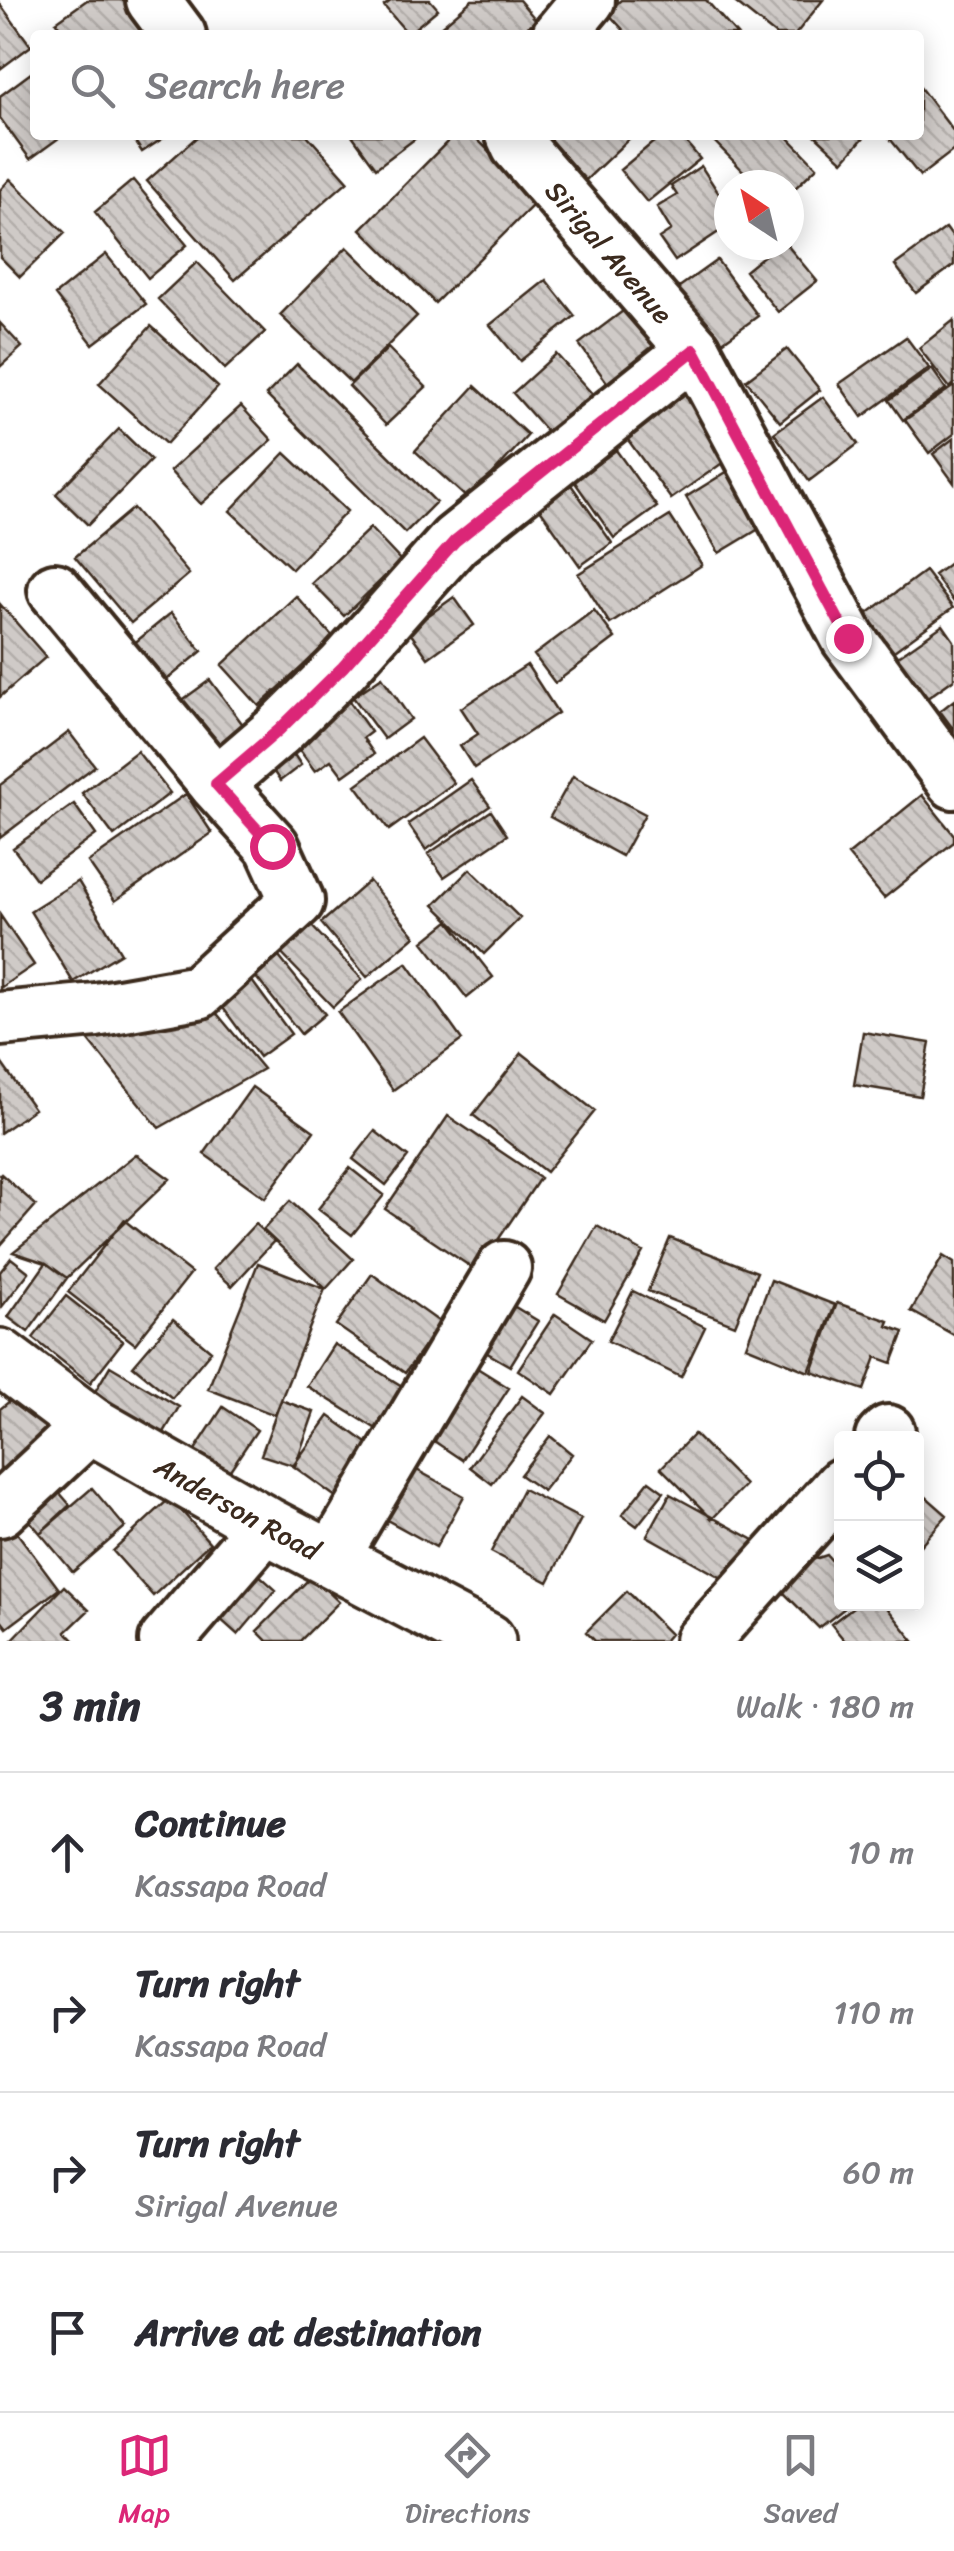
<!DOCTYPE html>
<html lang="en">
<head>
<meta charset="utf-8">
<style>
	body { margin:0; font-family:Sriracha,sans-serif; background:#f2f2f3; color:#2b2b33 }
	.controls { position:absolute; right:30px; bottom:30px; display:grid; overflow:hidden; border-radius:10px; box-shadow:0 5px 25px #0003 }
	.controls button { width:90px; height:90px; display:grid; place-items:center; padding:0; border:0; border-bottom:2px solid #e1e1e2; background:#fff; color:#2b2b33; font:50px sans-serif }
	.compass { position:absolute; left:714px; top:170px; width:90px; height:90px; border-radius:50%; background:#fff; box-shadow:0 5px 25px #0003; rotate:325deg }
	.stop { position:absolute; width:30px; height:30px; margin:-22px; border:8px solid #db2777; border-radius:50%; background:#fff }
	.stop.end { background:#db2777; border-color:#fff; box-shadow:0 2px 10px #0008 }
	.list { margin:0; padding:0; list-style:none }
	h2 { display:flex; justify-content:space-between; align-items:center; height:130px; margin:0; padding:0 40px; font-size:42px }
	h2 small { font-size:32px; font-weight:400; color:#7c7c81 }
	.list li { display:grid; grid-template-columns:65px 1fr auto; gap:30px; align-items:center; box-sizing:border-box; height:160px; padding:0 40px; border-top:2px solid #e1e1e2 }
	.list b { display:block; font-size:38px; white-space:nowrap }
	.list p { margin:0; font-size:32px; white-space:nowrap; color:#7c7c81 }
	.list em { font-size:32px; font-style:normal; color:#7c7c81 }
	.icon { flex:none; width:55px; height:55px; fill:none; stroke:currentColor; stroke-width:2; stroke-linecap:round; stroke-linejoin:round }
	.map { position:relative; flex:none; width:954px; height:1641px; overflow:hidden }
	.search { position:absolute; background:#fff; box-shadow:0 5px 25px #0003; left:30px; right:30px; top:30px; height:110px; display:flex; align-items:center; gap:25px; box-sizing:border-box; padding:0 35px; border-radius:10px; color:#7c7c81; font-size:38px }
	.sheet { height:770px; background:#fff }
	nav { display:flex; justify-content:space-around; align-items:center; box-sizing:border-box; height:140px; border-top:2px solid #e1e1e2; background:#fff; font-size:28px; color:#7c7c81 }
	nav a { display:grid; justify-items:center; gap:5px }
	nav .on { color:#db2777 }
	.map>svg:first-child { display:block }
</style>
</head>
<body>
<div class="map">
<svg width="954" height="1641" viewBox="0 0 954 1641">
	<defs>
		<pattern id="building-back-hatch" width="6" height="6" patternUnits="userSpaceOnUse" patternTransform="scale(2.5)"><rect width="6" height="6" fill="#cfcac7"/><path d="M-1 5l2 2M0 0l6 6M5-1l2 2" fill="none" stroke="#b3aeaa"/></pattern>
	</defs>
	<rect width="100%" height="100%" fill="#fff"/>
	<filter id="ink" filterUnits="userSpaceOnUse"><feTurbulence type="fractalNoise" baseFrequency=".01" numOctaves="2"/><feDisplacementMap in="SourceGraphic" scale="20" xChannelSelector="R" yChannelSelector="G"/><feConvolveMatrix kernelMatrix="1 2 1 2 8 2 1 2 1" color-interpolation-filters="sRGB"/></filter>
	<g filter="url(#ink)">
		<path fill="url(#building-back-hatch)" stroke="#3b2a1e" stroke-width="2.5" d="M87,0H132L156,35H65L56,22Z
			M392,0H430L438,9L408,34L384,6Z
			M472,0H519L536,20L518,35H431Z
			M621,0H706L737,35H628L607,12Z
			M732,0H823L795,35H776Z
			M0,4L31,46L0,69Z
			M35,70V135H63L30,159L0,118V96Z
			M919,86L954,132V150L920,176L887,135H919Z
			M131,135H168L142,152Z
			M199,135H307L348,181L235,280L147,181Z
			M352,135H420L376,168Z
			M454,135H473L538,200L435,303L361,229Z
			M543,135H633L586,180Z
			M662,135H680L700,159L647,202L620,170Z
			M708,135H786L817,167L789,194V185H757Z
			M815,135H866L843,161Z
			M701,166L729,209V225L675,261L659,238L671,230L657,207L677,195L671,186Z
			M10,179L65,233L20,277L0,257V190Z
			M133,180L187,245L148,278L95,212Z
			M946,228L954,239V265L916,293L895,265Z
			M777,245H787L817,281L778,312L745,271Z
			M347,247L417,316L351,383L280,315Z
			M106,254L146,304L93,344L55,295Z
			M717,260L758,316L717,346L675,290Z
			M197,262L265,332L225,369L158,299Z
			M546,280L575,316L520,361L490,325Z
			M635,302L665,344L609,385L579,344Z
			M954,320V384L950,388L919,348Z
			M0,323L22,347L0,367Z
			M151,326L218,387L166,444L99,384Z
			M906,337L929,368L862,417L839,384Z
			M388,348L426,387L386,425L349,386Z
			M787,349L820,390L780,422L746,380Z
			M556,354L595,397L551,436L513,393Z
			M297,364L436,502L405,533L266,395Z
			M932,369L946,389L903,420L889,400Z
			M675,379L731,457L671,499L615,422Z
			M475,386L528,435L469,500L415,451Z
			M954,386V434L929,453L905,420Z
			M823,397L858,444L809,481L774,433Z
			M241,406L272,440L201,504L170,471Z
			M119,429L151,460L88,525L56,494Z
			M954,438V483L933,454Z
			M616,450L657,507L614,538L574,481Z
			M285,453L347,511L292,569L230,511Z
			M733,468L767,524L719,553L686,497Z
			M567,479L612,543L580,566L535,502Z
			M133,508L189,574L131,623L75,557Z
			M670,516L702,565L610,624L578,574Z
			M370,528L401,561L344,616L312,583Z
			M954,560V602L934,575Z
			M925,571L953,608L883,659L856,622Z
			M296,596L334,638L259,706L222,665Z
			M454,597L474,625L428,658L408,630Z
			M0,604L46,657L0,697Z
			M594,610L615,638L555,683L534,655Z
			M171,613L202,651L152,692L121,654Z
			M943,625L954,641V679L916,706L887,664Z
			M527,665L558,713L474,768L460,746L478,734L461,708Z
			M382,677L411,719L384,739L353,697Z
			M210,680L258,745L217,774L170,709Z
			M332,695L341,707L349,701L371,732L363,738L374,754L343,776L331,760L315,771L293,741Z
			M954,700V730L940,711Z
			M69,732L95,766L0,838V785Z
			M420,738L454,783L389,830L356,785Z
			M289,747L301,765L280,781L267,762Z
			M137,751L170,793L114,836L82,793Z
			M573,776L645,814L622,856L550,817Z
			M471,780L490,806L426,850L408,824Z
			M186,794L212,833L115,901L88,862Z
			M922,795L954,835V842L884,898L848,855Z
			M74,804L96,835L36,879L13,848Z
			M491,811L507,835L444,877L428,854Z
			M470,869L520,918L484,954L434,905Z
			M78,881L121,953L73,982L30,911Z
			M369,881L415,936L367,977L321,923Z
			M0,915L34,965L0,988Z
			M307,921L362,979L333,1007L278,950Z
			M449,921L493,977L467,998L423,942Z
			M279,957L325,1014L301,1034L255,976Z
			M407,963L462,1040L393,1090L338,1012Z
			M252,981L291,1034L259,1057L221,1005Z
			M214,1010L263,1069L159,1128L82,1032Z
			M863,1032L930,1043L920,1096L854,1085Z
			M522,1053L595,1111L546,1172L473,1115Z
			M0,1061L34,1109L0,1133Z
			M252,1087L314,1131L265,1198L204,1154Z
			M448,1116L540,1178L477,1271L385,1209Z
			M375,1131L408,1157L386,1185L353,1159Z
			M136,1154L170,1179L67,1278L46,1263L13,1252Z
			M350,1168L384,1195L352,1235L318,1209Z
			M1,1174L36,1205L0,1246V1175Z
			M290,1201L353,1259L326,1289L263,1230Z
			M124,1220L191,1273L135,1344L68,1292Z
			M255,1224L274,1241L232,1286L213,1269Z
			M597,1226L643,1252L604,1320L558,1294Z
			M670,1238L757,1272L735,1325L648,1291Z
			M943,1256L954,1263V1335L911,1311Z
			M11,1258L29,1272L1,1308L0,1272Z
			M46,1263L67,1278L28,1332L8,1317Z
			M258,1263L325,1289L275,1415L208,1389Z
			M372,1274L441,1323L405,1373L336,1325Z
			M771,1280L835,1305L809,1372L746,1346Z
			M633,1291L705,1327L681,1377L608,1341Z
			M66,1296L123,1341L90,1383L33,1338Z
			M497,1296L538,1321L510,1366L470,1343Z
			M837,1303L889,1321L887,1326L904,1332L892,1363L876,1357L864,1390L812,1372Z
			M555,1314L592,1339L554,1394L518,1370Z
			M173,1319L211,1351L172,1398L133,1366Z
			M334,1344L410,1391L383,1433L307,1386Z
			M466,1361L509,1388L462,1460L419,1431Z
			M110,1366L179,1407L159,1441L90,1400Z
			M28,1386L63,1427L0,1480V1409Z
			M522,1396L545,1413L492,1484L470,1467Z
			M281,1400L314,1412L295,1466L261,1455Z
			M223,1407L257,1430L226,1476L193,1453Z
			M329,1416L377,1450L340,1500L293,1466Z
			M694,1434L745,1485L712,1519L661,1468Z
			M550,1436L572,1454L543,1491L520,1475Z
			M404,1463L464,1496L436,1547L376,1514Z
			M46,1477L70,1505L40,1533L15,1503Z
			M649,1481L664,1492L637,1526L622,1515Z
			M92,1488L125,1527L73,1572L40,1533Z
			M916,1488L947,1515L916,1550Z
			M523,1489L581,1519L548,1582L491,1552Z
			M670,1494L754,1540L731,1583L647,1536Z
			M170,1498L210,1543L153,1596L113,1551Z
			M6,1518L59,1589L7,1628L0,1619V1523Z
			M827,1555L842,1573V1604H850L819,1628L766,1575Z
			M248,1565L276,1590L238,1635L209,1609Z
			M312,1576L339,1602L300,1641H267L257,1631Z
			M64,1586L89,1610L66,1632L75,1641H11Z
			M627,1591L670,1634L664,1641H595L586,1632Z
			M857,1604H884L914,1641H845L831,1624Z"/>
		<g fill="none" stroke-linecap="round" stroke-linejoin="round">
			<defs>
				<g id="minor">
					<path d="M153,0L179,35"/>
					<path d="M559,35L588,0"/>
					<path id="s1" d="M513,135L518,146L694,350L848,638L954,782"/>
					<path d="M55,590L216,784"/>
					<path d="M0,1019L96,1010L198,992L297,901L272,846L216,784L279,730L343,667L455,541L694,350"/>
					<path d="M882,1438L888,1432"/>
					<path d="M0,1510L91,1425"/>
					<path d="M332,1558L504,1268"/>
					<path d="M166,1641L266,1525"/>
					<path d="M702,1641L842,1485"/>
				</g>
				<g id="major">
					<path id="s2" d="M0,1357L91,1425L266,1525L487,1641"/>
				</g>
			</defs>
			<use href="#minor" stroke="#3b2a1e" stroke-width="60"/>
			<use href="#major" stroke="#3b2a1e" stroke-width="62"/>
			<use href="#minor" stroke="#fff" stroke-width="52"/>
			<use href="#major" stroke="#fff" stroke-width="55"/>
		</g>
	</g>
	<g fill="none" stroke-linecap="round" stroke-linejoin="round" filter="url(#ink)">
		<path stroke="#db2777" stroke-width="12" d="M272,846L216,784L279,730L343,667L455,541L694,350L848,638"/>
	</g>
	<g text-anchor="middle" stroke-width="8" stroke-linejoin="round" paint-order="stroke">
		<g font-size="28" fill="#3b2a1e" stroke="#fff">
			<text dy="10" stroke="none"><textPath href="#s1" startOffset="152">Sirigal Avenue</textPath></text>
			<text dy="10" stroke="none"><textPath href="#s2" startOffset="282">Anderson Road</textPath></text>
		</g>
	</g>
</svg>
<div class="controls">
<button><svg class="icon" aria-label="locate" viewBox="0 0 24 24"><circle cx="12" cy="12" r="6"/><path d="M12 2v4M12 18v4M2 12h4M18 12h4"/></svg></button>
<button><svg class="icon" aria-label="layers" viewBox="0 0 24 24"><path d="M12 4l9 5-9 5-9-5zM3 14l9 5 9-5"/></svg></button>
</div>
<svg class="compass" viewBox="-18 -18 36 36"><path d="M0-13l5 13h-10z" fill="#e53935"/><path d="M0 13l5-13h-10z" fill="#7c7c81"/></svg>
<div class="stop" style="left:272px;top:846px"></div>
<div class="stop end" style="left:848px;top:638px"></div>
<div class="search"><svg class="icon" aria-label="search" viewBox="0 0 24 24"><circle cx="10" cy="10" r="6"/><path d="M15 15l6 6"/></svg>Search here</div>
</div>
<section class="sheet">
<h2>3 min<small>Walk · 180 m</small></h2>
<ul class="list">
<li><svg class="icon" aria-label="ahead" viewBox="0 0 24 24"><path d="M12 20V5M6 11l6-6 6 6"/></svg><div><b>Continue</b><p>Kassapa Road</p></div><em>10 m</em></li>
<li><svg class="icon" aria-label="right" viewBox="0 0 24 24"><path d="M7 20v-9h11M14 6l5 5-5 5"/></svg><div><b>Turn right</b><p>Kassapa Road</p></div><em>110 m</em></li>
<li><svg class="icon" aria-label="right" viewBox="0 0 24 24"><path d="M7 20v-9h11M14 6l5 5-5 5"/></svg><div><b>Turn right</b><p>Sirigal Avenue</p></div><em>60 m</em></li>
<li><svg class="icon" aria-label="arrive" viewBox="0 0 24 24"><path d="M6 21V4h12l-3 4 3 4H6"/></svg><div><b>Arrive at destination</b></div></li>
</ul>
</section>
<nav>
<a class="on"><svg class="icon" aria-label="map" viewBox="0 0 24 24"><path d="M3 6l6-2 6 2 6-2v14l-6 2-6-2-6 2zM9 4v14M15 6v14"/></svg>Map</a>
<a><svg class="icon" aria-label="directions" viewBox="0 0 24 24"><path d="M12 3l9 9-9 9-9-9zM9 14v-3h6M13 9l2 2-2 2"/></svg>Directions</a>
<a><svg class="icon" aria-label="saved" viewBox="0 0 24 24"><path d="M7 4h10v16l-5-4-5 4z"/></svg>Saved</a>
</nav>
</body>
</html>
